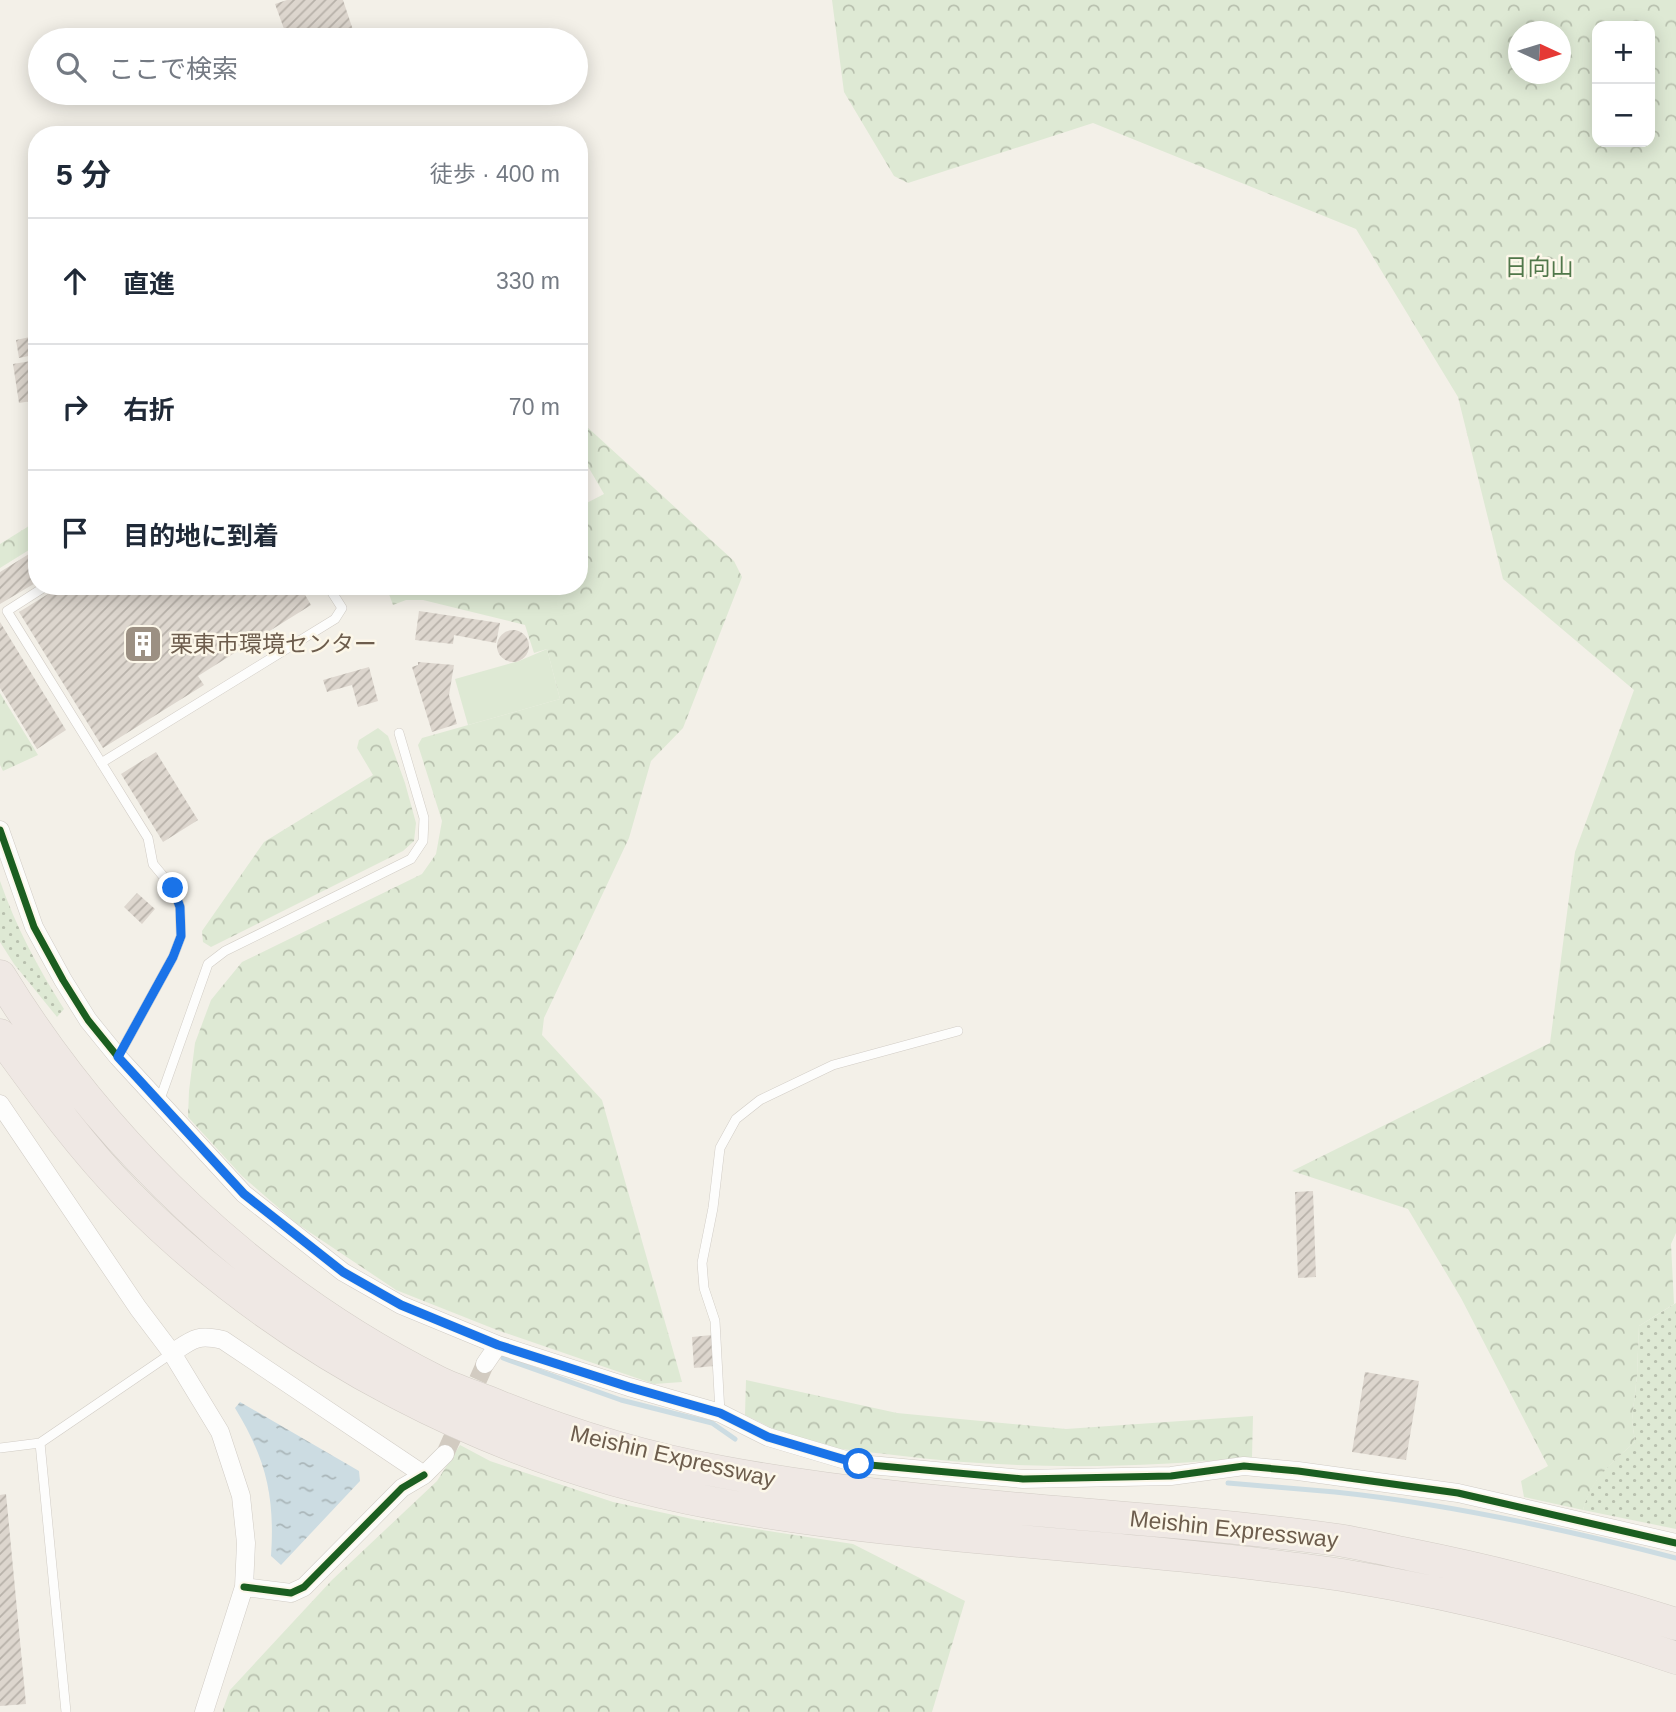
<!DOCTYPE html>
<html lang="ja">
<head>
<meta charset="utf-8">
<style>
	body { margin:0; font-family:Helvetica,"Noto Sans JP",sans-serif; background:#f6f6f7; color:#1f2937 }
	.controls { position:absolute; right:21px; top:21px; display:grid; overflow:hidden; border-radius:14px; box-shadow:0 4px 18px #0003 }
	.controls button { width:63px; height:63px; display:grid; place-items:center; padding:0; border:0; border-bottom:2px solid #e0e1e3; background:#fff; color:#1f2937; font:35px sans-serif }
	.compass { position:absolute; left:1508px; top:21px; width:63px; height:63px; border-radius:50%; background:#fff; box-shadow:0 4px 18px #0003; rotate:94deg }
	.stop { position:absolute; width:21px; height:21px; margin:-16px; border:5px solid #1a73e8; border-radius:50%; background:#fff }
	.stop.end { background:#1a73e8; border-color:#fff; box-shadow:0 2px 7px #0008 }
	.list { margin:0; padding:0; list-style:none }
	h2 { display:flex; justify-content:space-between; align-items:center; height:91px; margin:0; padding:0 28px; font-size:30px }
	h2 small { font-size:23px; font-weight:400; color:#747a83 }
	.list li { display:grid; grid-template-columns:46px 1fr auto; gap:21px; align-items:center; box-sizing:border-box; height:126px; padding:0 28px; border-top:2px solid #e0e1e3 }
	.list b { display:block; font-size:26px; white-space:nowrap }
	.list em { font-size:23px; font-style:normal; color:#747a83 }
	.icon { flex:none; width:38px; height:38px; fill:none; stroke:currentColor; stroke-width:2; stroke-linecap:round; stroke-linejoin:round }
	.map { position:relative; flex:none; width:1676px; height:1712px; overflow:hidden }
	.search { position:absolute; background:#fff; box-shadow:0 4px 18px #0003; left:28px; top:28px; width:560px; height:77px; display:flex; align-items:center; gap:18px; box-sizing:border-box; padding:0 24px; border-radius:38px; color:#747a83; font-size:26px }
	.panel { position:absolute; background:#fff; box-shadow:0 4px 18px #0003; left:28px; top:126px; width:560px; height:469px; border-radius:28px }
	.map>svg:first-child { display:block }
</style>
</head>
<body>
<div class="map">
<svg width="1676" height="1712" viewBox="0 0 1676 1712">
	<defs>
		<pattern id="grass-dots" width="8" height="8" patternUnits="userSpaceOnUse" patternTransform="scale(1.75)"><rect width="8" height="8" fill="#dee9d4"/><path d="M2 2h.1M6 6h.1" fill="none" stroke="#b8c0ae" stroke-width="1.8" stroke-linecap="round"/></pattern>
		<pattern id="forest-crowns" width="20" height="18" patternUnits="userSpaceOnUse" patternTransform="scale(1.75)"><rect width="20" height="18" fill="#dee9d4"/><path d="M2 6a3 3 0 1 1 6 0M12 15a3 3 0 1 1 6 0" fill="none" stroke="#b8c0ae"/></pattern>
		<pattern id="water-ripples" width="26" height="14" patternUnits="userSpaceOnUse" patternTransform="scale(1.75)"><rect width="26" height="14" fill="#ccdce2"/><path d="M2 4q2-2 4 0t4 0M15 11q2-2 4 0t4 0" fill="none" stroke="#aab6b9"/></pattern>
		<pattern id="building-hatch" width="6" height="6" patternUnits="userSpaceOnUse" patternTransform="scale(1.75)"><rect width="6" height="6" fill="#ddd6ce"/><path d="M-1 1l2-2M0 6l6-6M5 7l2-2" fill="none" stroke="#b7b1a9"/></pattern>
	</defs>
	<rect width="100%" height="100%" fill="#f3f0e8"/>
	<path fill="url(#grass-dots)" d="M0,881C16,927 38,968 64,1009L57,1017L14,964L0,942Z
		M1676,1303V1529L1583,1510C1590,1480 1612,1462 1635,1442L1632,1420L1637,1375L1639,1326Z"/>
	<path fill="url(#forest-crowns)" fill-rule="evenodd" d="M832,0H1676V1233L1671,1244L1674,1304L1639,1326L1637,1375L1632,1420L1635,1442C1612,1462 1591,1480 1583,1510L1524,1497L1521,1481L1548,1466L1461,1298L1408,1209L1292,1171L1550,1043L1575,852L1634,690L1503,579L1458,397L1356,229L1093,123L908,183L894,176L844,92ZM1650,26V142H1597V26ZM1518,32H1560V74H1518Z
		M579,425L586,426L734,561L742,577L683,728L651,761L629,838L544,1018L542,1035L602,1100L682,1382L654,1384L497,1330L396,1290L296,1223L242,1176L188,1117L189,1091L195,1043L211,1000L242,962L422,874L436,854L442,821L418,745L422,738L560,699L547,649L534,653L525,625L423,600H406L393,605L386,586H579V507L604,494L579,451Z
		M37,521V545L0,568V544Z
		M0,693L38,755L3,771L0,765Z
		M378,728L388,736L405,783L416,823L414,841L403,851L211,947L203,942L202,931L264,842L373,775L357,748L359,740Z
		M746,1380L897,1413L1066,1429L1253,1416L1252,1457C1133,1469 1012,1470 894,1455C860,1451 826,1449 794,1438C777,1432 761,1422 745,1415Z
		M460,1445L490,1461L613,1502L697,1520L853,1544L965,1601L932,1712H222L230,1690L332,1580L437,1481Z"/>
	<path fill="#dee9d4" d="M547,649L560,699L468,725L455,679L519,661Z"/>
	<path fill="url(#water-ripples)" d="M240,1402L359,1471L360,1481L281,1565L271,1556C275,1496 266,1459 235,1408Z"/>
	<g fill="none" stroke-linecap="round" stroke-linejoin="round">
		<path stroke="#ccdce2" stroke-width="5" d="M503,1358L621,1400L712,1423L735,1439
			M1228,1483C1264,1486 1300,1489 1335,1492C1450,1504 1564,1529 1676,1558"/>
	</g>
	<path fill="url(#building-hatch)" d="M287,0H343L354,33L332,40H288L275,4Z
		M30,337L33,355L19,358L16,340Z
		M37,360V400L19,403L13,364Z
		M37,549V582L0,604V572Z
		M61,586H300L311,605L198,676L204,685L103,748L19,612Z
		M419,611L500,623L496,643L454,635L453,644L415,640Z
		M0,622L66,730L37,749L0,688Z
		M497 646a16 16 0 1 1 32 0a16 16 0 1 1-32 0Z
		M418,662L454,665L449,695L457,724L432,732L412,667L418,665Z
		M369,667L378,701L358,707L352,685L327,692L323,680Z
		M156,752L198,820L163,842L121,774Z
		M137,893L155,909L142,924L124,907Z
		M1313,1191L1316,1277L1298,1278L1295,1192Z
		M712,1335L714,1366L694,1368L692,1337Z
		M1365,1372L1419,1381L1406,1460L1352,1452Z
		M6,1494L26,1704L0,1706V1495Z"/>
	<g fill="none" stroke-linecap="round" stroke-linejoin="round">
		<path stroke="#d2cbc1" stroke-width="18" stroke-dasharray="18 9" stroke-linecap="butt" d="M445,1454L485,1364"/>
		<defs>
			<path id="service" d="M46,586L7,611L148,838L153,864L173,888L180,907L181,936L173,957L118,1057
				M101,763L335,619L342,608L328,586
				M159,1102L208,964L225,951L411,859L423,841L424,818L399,733
				M720,1413L715,1321L704,1288L702,1263L713,1208L720,1148L736,1119L760,1100L833,1065L958,1031
				M40,1443L66,1712
				M0,1448L40,1443L172,1353"/>
			<path id="minor" d="M0,830L34,927L63,980L88,1020L118,1057L244,1194L343,1272L401,1305L498,1345L629,1387L720,1413L768,1437L859,1464L1023,1479L1171,1476L1244,1466L1298,1471L1458,1493L1676,1543
				M0,1104L138,1308L172,1353L220,1432L241,1496L246,1543L244,1587L204,1712
				M172,1353C193,1339 197,1334 223,1340L424,1475L445,1454
				M485,1364L498,1345
				M244,1587L291,1593L304,1587L402,1488L424,1475"/>
			<path id="motorway" d="M0,976C104,1146 257,1291 436,1381C452,1389 470,1395 488,1402C563,1433 642,1458 722,1472C925,1510 1133,1512 1338,1540C1363,1544 1388,1550 1412,1555C1502,1573 1588,1596 1676,1624
				M0,1035C40,1090 80,1146 128,1195C284,1353 495,1462 713,1503C890,1536 1071,1542 1250,1563C1280,1567 1312,1570 1342,1575C1456,1594 1567,1621 1676,1658"/>
		</defs>
		<use href="#service" stroke="#d1ccc5" stroke-width="10"/>
		<use href="#minor" stroke="#d1ccc5" stroke-width="19"/>
		<use href="#motorway" stroke="#d3cdc6" stroke-width="33"/>
		<use href="#service" stroke="#fdfdfc" stroke-width="9"/>
		<use href="#minor" stroke="#fdfdfc" stroke-width="18"/>
		<use href="#motorway" stroke="#efe8e4" stroke-width="32"/>
		<defs>
			<path id="cycleway" d="M0,830L34,927L63,980L88,1020L118,1057L244,1194L343,1272L401,1305L498,1345L629,1387L720,1413L768,1437L859,1464L1023,1479L1171,1476L1244,1466L1298,1471L1458,1493L1676,1543
				M244,1587L291,1593L304,1587L402,1488L424,1475"/>
		</defs>
		<use href="#cycleway" stroke="#fcf7e9" stroke-width="11"/>
		<use href="#cycleway" stroke="#1b5e20" stroke-width="7"/>
	</g>
	<g fill="none" stroke-linecap="round" stroke-linejoin="round">
		<path stroke="#1a73e8" stroke-width="9" d="M173,888L180,907L181,936L173,957L118,1057L244,1194L343,1272L401,1305L498,1345L629,1387L720,1413L768,1437L859,1464"/>
	</g>
	<defs>
		<symbol id="building-square" viewBox="-11 -11 22 22"><rect x="-9" y="-9" width="18" height="18" rx="4" fill="#9c9083" stroke="#fcf7e9"/><path d="M-4-6H4V6H1V3H-1V6H-4ZM-2.5-4.3h1.7v1.8h-1.7ZM.8-4.3h1.7v1.8H.8ZM-2.5-1h1.7V.8h-1.7ZM.8-1h1.7V.8H.8Z" fill="#fff"/></symbol>
	</defs>
	<g fill-rule="evenodd">
		<use href="#building-square" x="121" y="622" width="44" height="44"/>
	</g>
	<g text-anchor="middle" stroke-width="5" stroke-linejoin="round" paint-order="stroke">
		<g font-size="23" fill="#51774a" stroke="#fcf7e9">
			<text x="1539" y="275">日向山</text>
		</g>
		<g font-size="23" fill="#6d5d4d" stroke="#fcf7e9" text-anchor="start">
			<text x="170" y="652">栗東市環境センター</text>
		</g>
		<g font-size="23" fill="#6d5d4d" stroke="#fcf7e9">
			<text transform="translate(673 1456) rotate(13)" y="8">Meishin Expressway</text>
			<text transform="translate(1234 1529) rotate(6)" y="8">Meishin Expressway</text>
		</g>
	</g>
</svg>
<div class="controls">
<button>+</button>
<button>−</button>
</div>
<svg class="compass" viewBox="-18 -18 36 36"><path d="M0-13l5 13h-10z" fill="#e53935"/><path d="M0 13l5-13h-10z" fill="#747a83"/></svg>
<div class="stop" style="left:859px;top:1464px"></div>
<div class="stop end" style="left:173px;top:888px"></div>
<div class="search"><svg class="icon" aria-label="search" viewBox="0 0 24 24"><circle cx="10" cy="10" r="6"/><path d="M15 15l6 6"/></svg>ここで検索</div>
<section class="panel">
<h2>5 分<small>徒歩 · 400 m</small></h2>
<ul class="list">
<li><svg class="icon" aria-label="ahead" viewBox="0 0 24 24"><path d="M12 20V5M6 11l6-6 6 6"/></svg><div><b>直進</b></div><em>330 m</em></li>
<li><svg class="icon" aria-label="right" viewBox="0 0 24 24"><path d="M7 20v-9h11M14 6l5 5-5 5"/></svg><div><b>右折</b></div><em>70 m</em></li>
<li><svg class="icon" aria-label="arrive" viewBox="0 0 24 24"><path d="M6 21V4h12l-3 4 3 4H6"/></svg><div><b>目的地に到着</b></div></li>
</ul>
</section>
</div>
</body>
</html>
